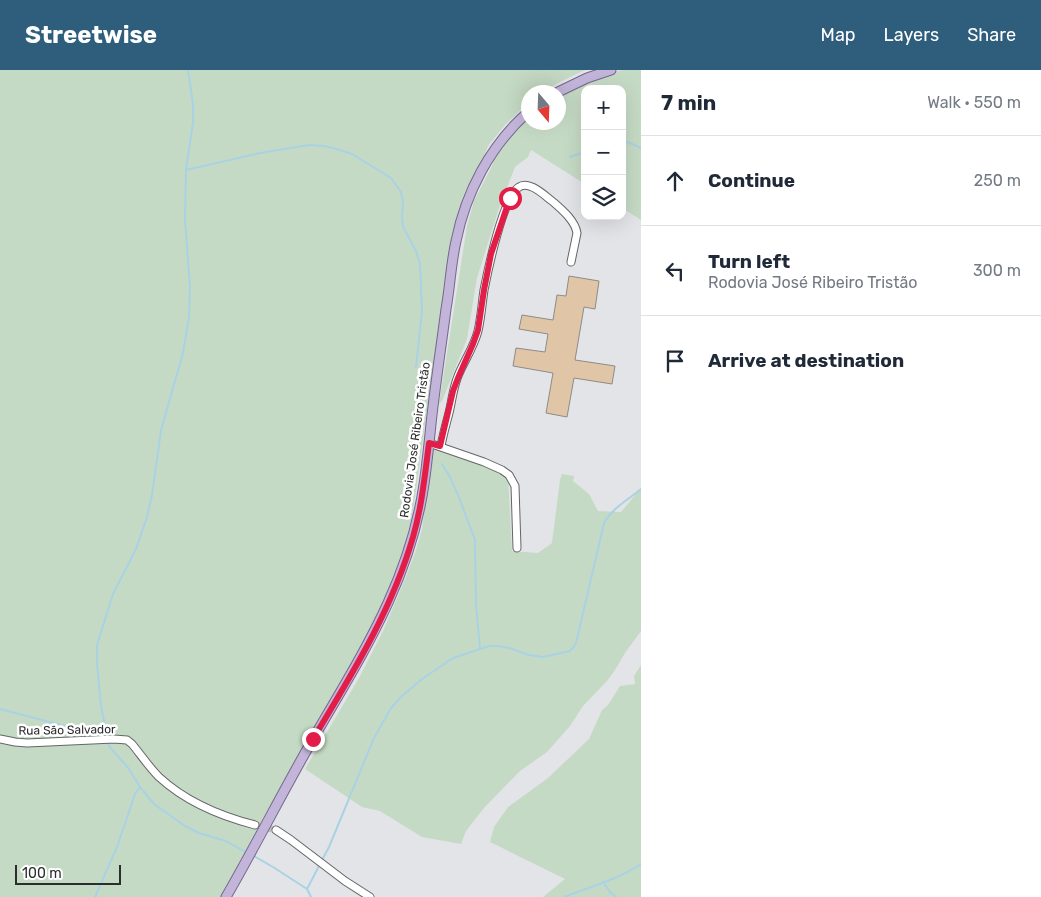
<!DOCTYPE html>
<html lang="en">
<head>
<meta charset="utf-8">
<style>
	body { margin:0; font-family:Rubik,sans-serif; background:#f2f2f3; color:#1f2937 }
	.controls { position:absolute; right:15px; top:15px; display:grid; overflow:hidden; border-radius:10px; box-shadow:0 5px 20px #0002 }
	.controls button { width:45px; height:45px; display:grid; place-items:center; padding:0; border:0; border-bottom:1px solid #e0e1e3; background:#fff; color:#1f2937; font:25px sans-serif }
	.compass { position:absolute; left:521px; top:15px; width:45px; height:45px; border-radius:50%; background:#fff; box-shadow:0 5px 20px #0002; rotate:161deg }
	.scale { position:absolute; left:15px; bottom:12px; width:106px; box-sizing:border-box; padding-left:5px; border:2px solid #2c2d2e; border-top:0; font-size:14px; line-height:18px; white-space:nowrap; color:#2c2d2e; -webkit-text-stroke:4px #fff; paint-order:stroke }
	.stop { position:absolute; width:15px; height:15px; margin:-11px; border:4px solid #e11d48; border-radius:50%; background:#fff }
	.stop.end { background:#e11d48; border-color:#fff; box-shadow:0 1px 5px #0008 }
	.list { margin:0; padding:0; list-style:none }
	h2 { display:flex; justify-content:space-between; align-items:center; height:65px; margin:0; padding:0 20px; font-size:21px }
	h2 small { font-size:16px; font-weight:400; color:#747a83 }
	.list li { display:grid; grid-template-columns:32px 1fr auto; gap:15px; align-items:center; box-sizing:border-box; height:90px; padding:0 20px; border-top:1px solid #e0e1e3 }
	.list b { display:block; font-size:19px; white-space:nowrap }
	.list p { margin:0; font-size:16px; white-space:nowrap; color:#747a83 }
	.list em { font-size:16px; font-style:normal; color:#747a83 }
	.icon { flex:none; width:28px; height:28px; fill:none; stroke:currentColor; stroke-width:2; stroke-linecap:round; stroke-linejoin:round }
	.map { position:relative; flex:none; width:641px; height:827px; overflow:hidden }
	header { display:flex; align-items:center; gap:30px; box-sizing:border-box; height:70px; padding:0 25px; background:#2e5e7c; color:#fff }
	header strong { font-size:24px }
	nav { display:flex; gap:28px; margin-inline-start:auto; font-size:18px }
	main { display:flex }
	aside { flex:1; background:#fff }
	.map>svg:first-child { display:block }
</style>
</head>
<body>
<header>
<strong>Streetwise</strong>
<nav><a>Map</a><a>Layers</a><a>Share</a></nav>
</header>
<main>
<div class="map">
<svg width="641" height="827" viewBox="0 0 641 827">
	<rect width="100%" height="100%" fill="#e3e4e7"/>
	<path fill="#c5dac4" d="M0,0H585L558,13L543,22H528V33L505,55L488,76L482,92L470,115L460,140L433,297L411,457L405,480L395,505L374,555L221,827H0Z
		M622,0H641V150L622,138V19H585V114L531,80L528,87L515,97L500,135L477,208L467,269L442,331L439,334L467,156L474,131L492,96L497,81L505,72L528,47V52H558L559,25L610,3Z
		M433,378L484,395L508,406L512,481L538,483L552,473L560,410L562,404L574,406L573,411L589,424L598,441L621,442L641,418V561L625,583L615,600L607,611L583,636L570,656L547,682L520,701L484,738L466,761L461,774L422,767L380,741L362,737L305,699L359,608L384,559L405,509L415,483L422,459Z
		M641,595V827H543L565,809L490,772L494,757L508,737L548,708L589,669L602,640L608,635L620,616L635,614L634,606Z"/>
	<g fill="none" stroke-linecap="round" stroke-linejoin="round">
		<path stroke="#a9d2e4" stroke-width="2" d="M622,71L630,73L641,78
			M570,87L585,82
			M186,100L260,83L309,75L324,76L337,79L352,84L391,108L401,122L403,132L402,146L403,157L416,181L420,194L422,241L416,297
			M442,394L450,407L458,425L475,470L476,535L480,579
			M0,639L103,666
			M107,666L101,636L97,594V575L113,524L136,479L147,447L152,425L161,360L183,283L189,247L190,217L185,150L186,100L193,52V34L188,0
			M108,671L109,676L129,699L140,717L154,734L185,756L199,763L226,771L247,783
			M252,785L273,797L307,819L311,827
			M322,790L329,777L374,668L391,638L402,626L422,609L453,588L489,576H498L509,578L529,585L543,587L570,581L575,575L577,569L604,453C612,438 628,430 641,419
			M603,812L610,822L616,827
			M307,819L320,794
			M95,827L117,777L135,724L140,717
			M564,827C590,817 619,809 641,794"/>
	</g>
	<path fill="#e0c6a7" stroke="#8d8b89" d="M569,206L599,211L595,239L584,237L575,290L615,296L612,314L574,308L567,347L546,343L553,303L513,296L516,278L545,282L548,264L519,259L522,245L553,250L557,225L566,226Z"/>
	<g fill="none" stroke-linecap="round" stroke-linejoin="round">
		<path stroke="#bebfc2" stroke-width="7" stroke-dasharray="7 3.5" stroke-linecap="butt" d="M255,755L276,760"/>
		<defs>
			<path id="minor" d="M429,373L484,392L502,400L509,405L515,416L517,478
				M441,376C443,365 446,354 449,343C452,331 453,318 458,306C464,291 474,277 478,261C481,248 482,234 484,220C488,200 503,127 519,117C529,110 544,125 552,131C561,139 575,150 577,163L571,192
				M0,669L15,672L27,673L114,669L127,670L132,674C141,685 149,697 159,707C185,731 220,746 255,755
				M276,760L291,770L345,811L370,827"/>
			<path id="major" d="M558,22L587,8L611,0
				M226,827C256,775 283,721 313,669C361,586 410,512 424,414C427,394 429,374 431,354C435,316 441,278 446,239C450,217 451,193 456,171C466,122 490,76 528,42"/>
		</defs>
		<use href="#minor" stroke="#646567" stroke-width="9"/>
		<use href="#major" stroke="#74658c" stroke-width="11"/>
		<use href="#minor" stroke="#fff" stroke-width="7"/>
		<use href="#major" stroke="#c2b5d9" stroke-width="9"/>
	</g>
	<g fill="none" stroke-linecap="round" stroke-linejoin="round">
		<path stroke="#e11d48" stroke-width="6" d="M313,669C352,604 392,540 413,467C422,436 425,404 429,373L440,376L453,321L458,308L473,274L478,260L484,220L491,184L510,128"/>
	</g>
	<g text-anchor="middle" stroke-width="5" stroke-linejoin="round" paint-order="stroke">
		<g font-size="12" fill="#2c2d2e" stroke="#fff">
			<text transform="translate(415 370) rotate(-82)" y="4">Rodovia José Ribeiro Tristão</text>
			<text transform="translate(67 660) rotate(-1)" y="4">Rua São Salvador</text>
		</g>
	</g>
</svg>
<div class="controls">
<button>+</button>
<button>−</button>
<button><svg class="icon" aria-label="layers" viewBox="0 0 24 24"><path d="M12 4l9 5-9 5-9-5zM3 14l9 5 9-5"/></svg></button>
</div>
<svg class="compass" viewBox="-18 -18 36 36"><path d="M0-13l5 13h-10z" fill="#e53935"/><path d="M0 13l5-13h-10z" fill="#747a83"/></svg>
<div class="scale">100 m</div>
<div class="stop" style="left:510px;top:128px"></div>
<div class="stop end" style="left:313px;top:669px"></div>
</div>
<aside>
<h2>7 min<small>Walk · 550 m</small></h2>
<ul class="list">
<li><svg class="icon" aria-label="ahead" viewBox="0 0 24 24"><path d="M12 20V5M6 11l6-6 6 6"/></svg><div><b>Continue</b></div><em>250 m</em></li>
<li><svg class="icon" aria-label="left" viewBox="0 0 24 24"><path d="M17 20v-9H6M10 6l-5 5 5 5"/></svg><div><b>Turn left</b><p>Rodovia José Ribeiro Tristão</p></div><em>300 m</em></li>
<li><svg class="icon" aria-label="arrive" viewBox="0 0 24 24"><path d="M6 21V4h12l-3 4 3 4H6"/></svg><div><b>Arrive at destination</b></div></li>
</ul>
</aside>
</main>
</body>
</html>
